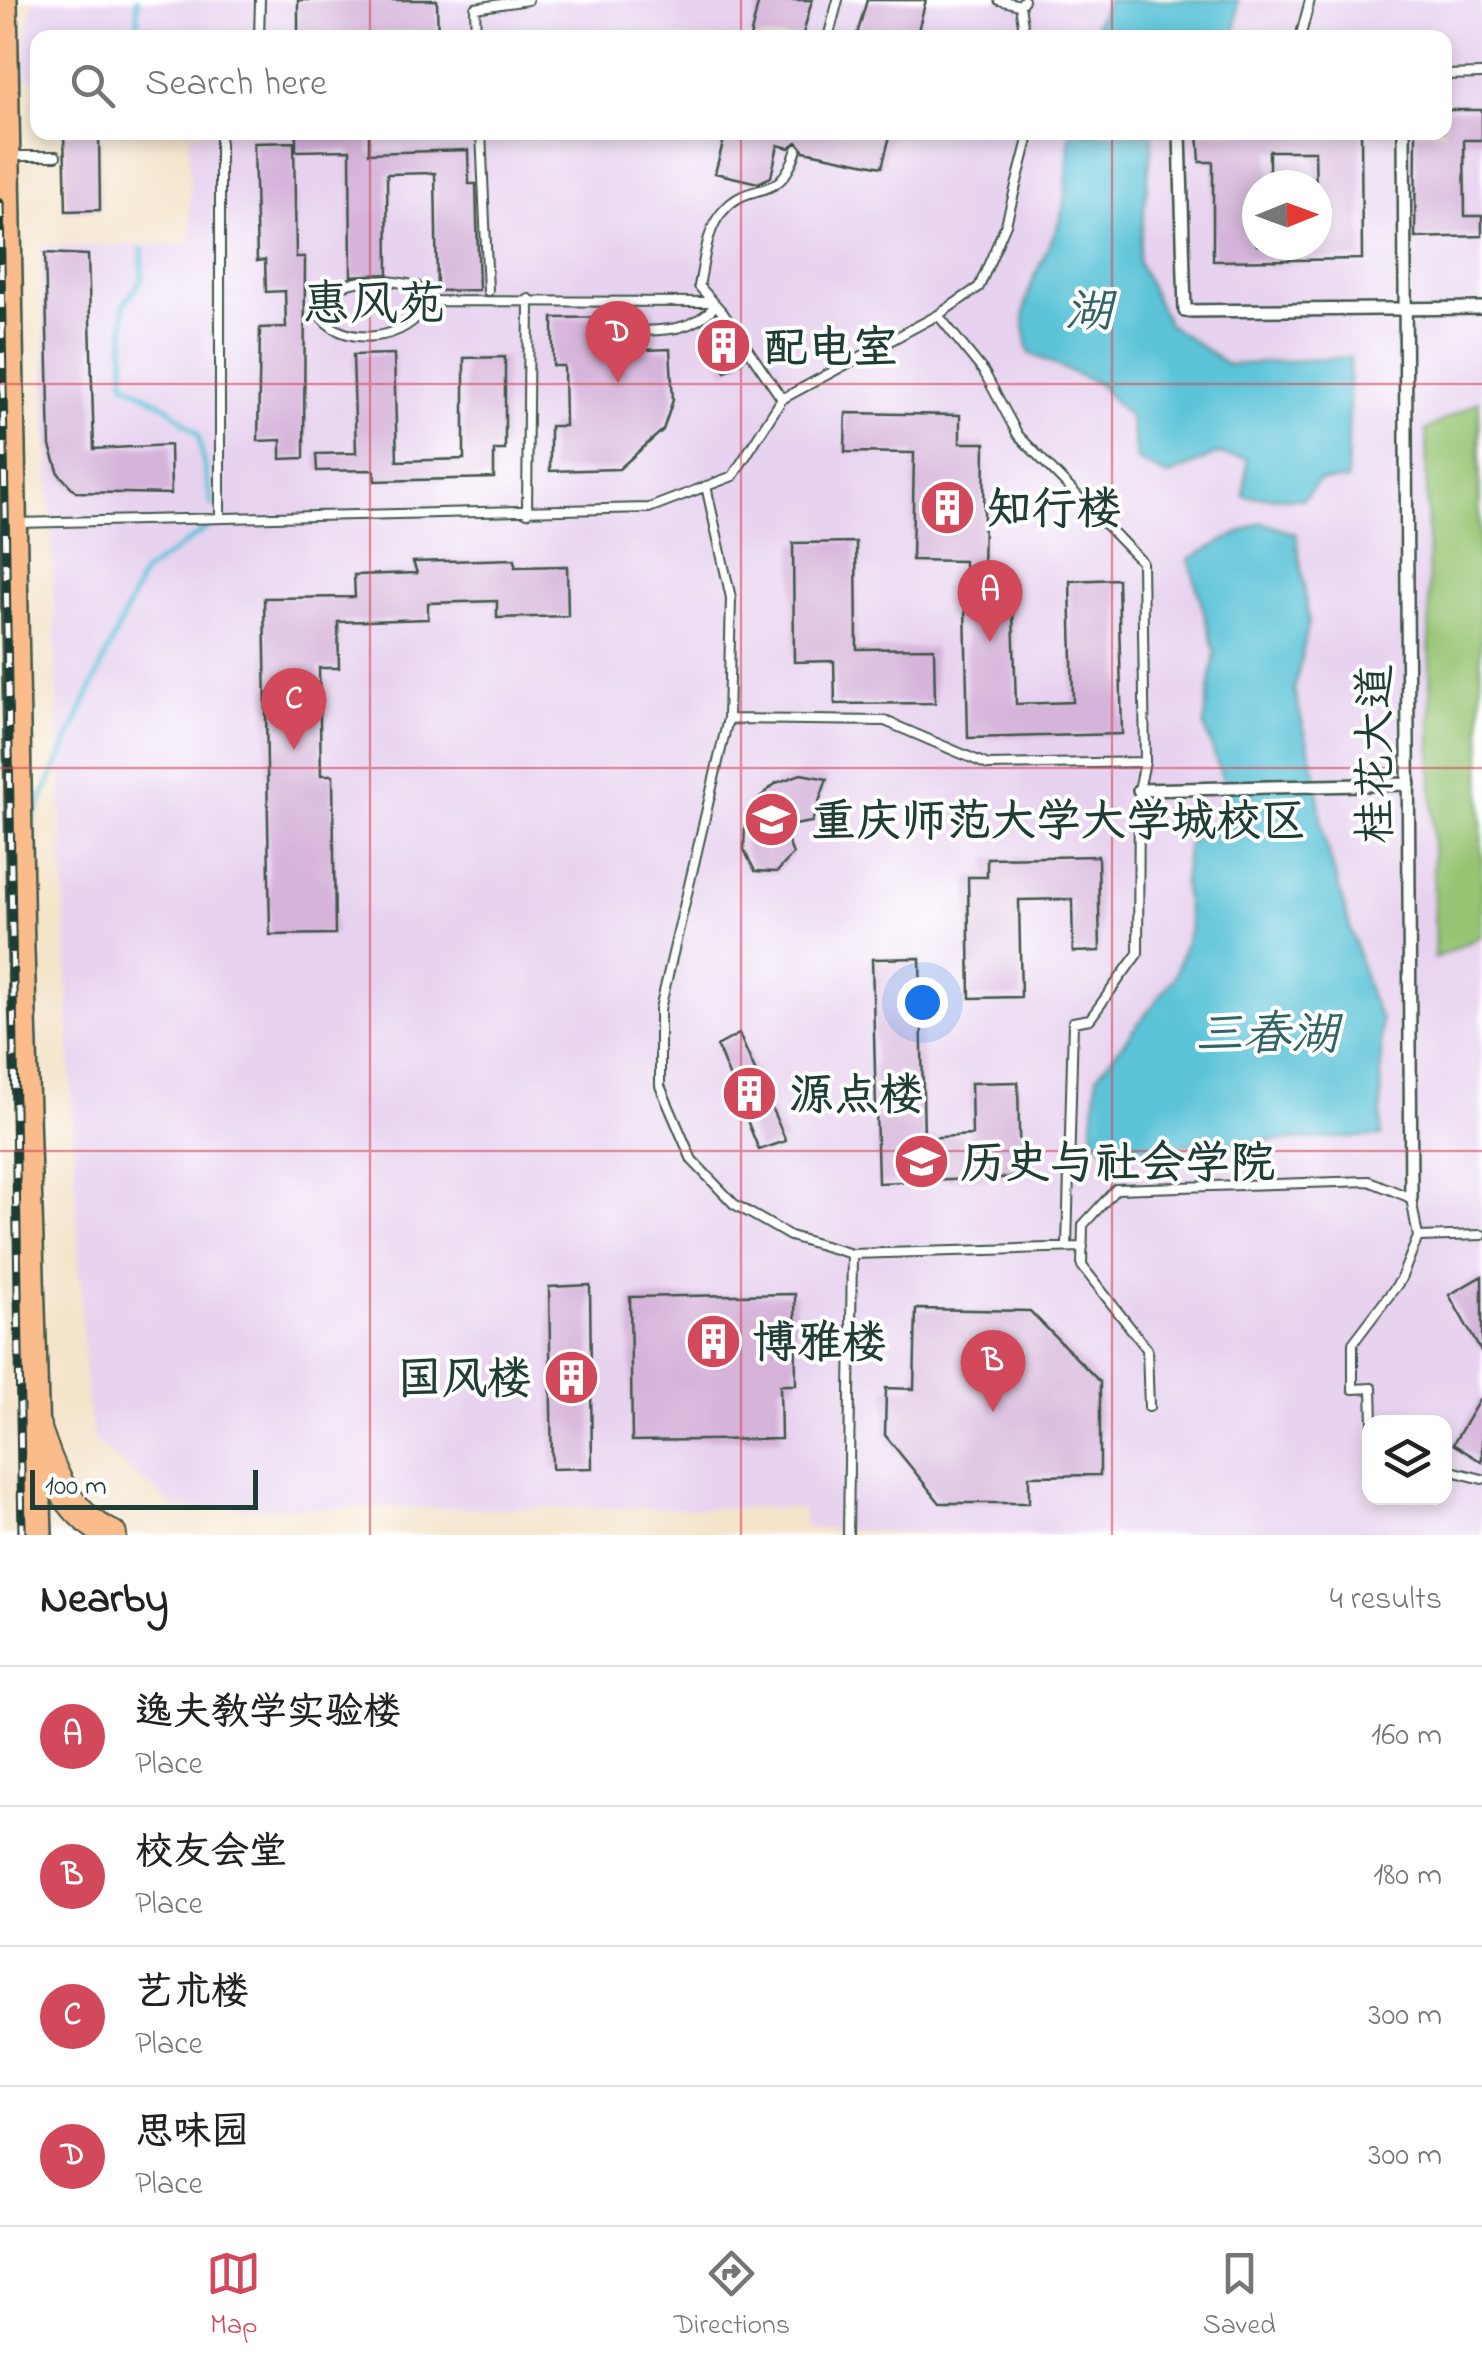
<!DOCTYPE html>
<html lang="en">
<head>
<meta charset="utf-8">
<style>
	body { margin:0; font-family:"Indie Flower","LXGW WenKai TC",sans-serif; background:#f6f6f6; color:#222 }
	.controls { position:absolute; right:30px; bottom:30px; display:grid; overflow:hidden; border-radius:20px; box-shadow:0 5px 15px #0003 }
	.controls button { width:90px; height:90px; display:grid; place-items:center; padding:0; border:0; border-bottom:2px solid #e0e0e0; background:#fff; color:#222; font:50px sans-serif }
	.compass { position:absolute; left:1242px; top:170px; width:90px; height:90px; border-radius:50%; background:#fff; box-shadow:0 5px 15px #0003; rotate:89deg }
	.scale { position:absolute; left:30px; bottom:25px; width:228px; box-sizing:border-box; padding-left:10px; border:5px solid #1f3d34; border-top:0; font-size:28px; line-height:35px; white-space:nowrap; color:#1f3d34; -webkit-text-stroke:8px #fff; paint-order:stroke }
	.you { position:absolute; left:922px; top:1002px; width:35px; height:35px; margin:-25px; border:8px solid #fff; border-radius:50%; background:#1a73e8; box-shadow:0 0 0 15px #1a73e833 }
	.badge { display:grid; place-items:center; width:65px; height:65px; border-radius:50%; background:#d1495b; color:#fff; font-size:32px; font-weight:700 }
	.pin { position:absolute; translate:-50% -82px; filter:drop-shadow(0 2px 5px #0008) }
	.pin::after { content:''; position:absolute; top:52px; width:35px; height:30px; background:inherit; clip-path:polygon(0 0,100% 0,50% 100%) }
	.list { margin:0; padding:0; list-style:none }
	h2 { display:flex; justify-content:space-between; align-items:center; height:130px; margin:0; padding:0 40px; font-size:42px }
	h2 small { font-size:32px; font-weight:400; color:#767676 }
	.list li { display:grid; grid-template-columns:65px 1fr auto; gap:30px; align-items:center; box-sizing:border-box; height:140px; padding:0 40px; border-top:2px solid #e0e0e0 }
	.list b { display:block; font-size:38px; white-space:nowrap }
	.list p { margin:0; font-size:32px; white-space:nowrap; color:#767676 }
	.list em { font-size:32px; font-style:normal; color:#767676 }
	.icon { flex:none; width:55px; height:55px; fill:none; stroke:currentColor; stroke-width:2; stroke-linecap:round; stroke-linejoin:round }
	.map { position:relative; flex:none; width:1482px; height:1535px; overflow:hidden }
	.search { position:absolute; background:#fff; box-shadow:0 5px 15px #0003; left:30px; right:30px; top:30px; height:110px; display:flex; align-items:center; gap:25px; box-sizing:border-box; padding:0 35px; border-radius:20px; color:#767676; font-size:38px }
	.sheet { height:690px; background:#fff }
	nav { display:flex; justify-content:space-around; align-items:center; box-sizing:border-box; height:140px; border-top:2px solid #e0e0e0; background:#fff; font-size:28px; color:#767676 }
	nav a { display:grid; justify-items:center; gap:5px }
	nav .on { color:#d1495b }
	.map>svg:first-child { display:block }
</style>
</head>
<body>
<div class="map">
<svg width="1482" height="1535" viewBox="0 0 1482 1535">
	<rect width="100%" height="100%" fill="#fff"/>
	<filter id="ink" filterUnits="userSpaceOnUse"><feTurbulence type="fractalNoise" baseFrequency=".01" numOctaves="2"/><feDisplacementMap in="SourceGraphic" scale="20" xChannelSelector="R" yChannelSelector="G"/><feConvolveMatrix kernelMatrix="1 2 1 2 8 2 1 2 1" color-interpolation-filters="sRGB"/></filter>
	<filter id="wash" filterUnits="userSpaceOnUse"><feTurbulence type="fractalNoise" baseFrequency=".0048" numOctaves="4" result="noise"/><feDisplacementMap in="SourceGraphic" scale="40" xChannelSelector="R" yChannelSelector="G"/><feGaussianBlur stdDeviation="2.25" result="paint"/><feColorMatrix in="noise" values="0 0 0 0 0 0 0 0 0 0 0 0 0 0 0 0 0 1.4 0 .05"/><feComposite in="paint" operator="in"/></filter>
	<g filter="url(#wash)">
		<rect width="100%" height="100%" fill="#f4e4ca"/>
		<path fill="#e7d2ef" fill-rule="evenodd" d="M33,0H1482V1535H999L848,1530L805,1528L802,1508H177L94,1441L86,1398L74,1159L41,247L190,244L189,133L1444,132V38H38L37,79H18ZM1257,185H1317V245H1257ZM1370,1422H1444V1498H1370Z"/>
		<path fill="#96c472" stroke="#5a8053" stroke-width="2.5" d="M1479,401L1482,936L1435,958L1426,430Z"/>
		<path fill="#5cc3d8" stroke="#3e8086" stroke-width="2.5" d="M1108,0H1238L1235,37H1089Z
			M1070,133H1153L1138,262L1168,324L1228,365L1350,357L1347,480L1319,481L1303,499L1244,496L1247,459L1216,454L1168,476L1137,460L1130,418L1098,384L1030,353C1011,296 1043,270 1060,219C1069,194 1067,160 1070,133Z
			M1261,522L1296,534L1309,622L1294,691L1316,774L1322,830L1370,996L1381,1019V1136L1106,1148L1092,1138L1097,1076L1174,978L1190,929L1183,880L1188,843L1235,815L1204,725L1215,652L1189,559Z"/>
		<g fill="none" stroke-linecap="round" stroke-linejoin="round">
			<path stroke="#5cc3d8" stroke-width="5" d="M137,0L138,38
				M142,249V279L124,304V382L169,408L198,434L212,505
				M30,826L143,573L213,524"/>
		</g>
		<g id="blocks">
			<path fill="#d6b4da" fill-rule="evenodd" d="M298,0H437L438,38H298Z
				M759,0H812L802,38H750Z
				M867,0H926L916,38H856Z
				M1444,110H1482V140H1464L1465,216H1482V236L1415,238L1416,132H1444Z
				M64,132H99L100,210L66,211Z
				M296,132H369V153L468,150L469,184H476L479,290L437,291L435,173L387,174L388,274L351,276L350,150L296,151Z
				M726,132H891L882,167L804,151L797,142L789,148L778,145L771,177L758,183L715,173Z
				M1198,132H1361L1362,259L1213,261V162H1200ZM1269,151H1315L1317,245H1257V185H1269Z
				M294,142L296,257H305L304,458L281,459V440L258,441L260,328L286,327L285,291L266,292L265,260L257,261L254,143Z
				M45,253L88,255L94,449L170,445L171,494L76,492L59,474L50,446Z
				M618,317L619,351L670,349L673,400L663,430L619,469L550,471V426H565L564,366H553V318Z
				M722,325L745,359L725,372L704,334Z
				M394,354L397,461L464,459V358L505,357V450H494V478L375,481L374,470L317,471L316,454L356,453L353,355Z
				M846,413L960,415V443H985L983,581H1012L1016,704L1073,702L1070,581L1118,579L1122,734L968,738L964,561L912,560L914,453L845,452Z
				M856,542L857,649L934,648L935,703L835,704L834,661L794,662L793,543Z
				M515,559V567L567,566L568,616L497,618V601L428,603V619L338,622L339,668H319L321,775H333L335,934L270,935L264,598L355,597L354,575L417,573L413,562Z
				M801,774L827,779L812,822L794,825L787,839L793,854L777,872L755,871L744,850L745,825L758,799L776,783Z
				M1098,856L1100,951L1073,952L1072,899L1019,900L1021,997L970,998L968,877H987V858Z
				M920,958L924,1138L972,1135L971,1083L1018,1082L1020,1177L878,1183L872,959Z
				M739,1034L786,1141L759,1150L717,1046Z
				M1482,1276V1353L1449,1295Z
				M590,1285L592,1468L552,1469L549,1287Z
				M795,1294L796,1385H780L781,1439L632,1441L630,1297Z
				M916,1309L1030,1311L1100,1382V1475L1029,1476V1503H940L885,1435L886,1388L914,1389Z
				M1482,1395V1462L1453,1444Z"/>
		</g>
	</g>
	<g filter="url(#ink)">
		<use href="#blocks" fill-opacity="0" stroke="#3f564a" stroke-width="2.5"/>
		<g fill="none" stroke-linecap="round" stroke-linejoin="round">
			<defs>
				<path id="service" d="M999,0L1020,5
					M1024,0L1020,5L1025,38
					M259,38L260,0
					M476,38L475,8L528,0
					M828,38L838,0
					M1300,38L1310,0
					M1444,75L1482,74
					M481,132L488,291
					M12,156H56
					M426,301C413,343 336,350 317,310C331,274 384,278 417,286L426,301L710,302
					M938,315L984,372L1018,435L1142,562L1145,762L1139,790L1138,953L1090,1019L1073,1022L1067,1247
					M624,331C660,330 689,334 715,306
					M782,399L723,313L699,286C704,263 706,229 723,211C752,177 779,207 797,149
					M706,486L731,598L728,719L660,1009V1086L692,1160L734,1204L790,1236L852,1254L1083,1247
					M527,513L529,299
					M220,517V132
					M18,523L649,508L733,476L782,399L938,315L979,287L1006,224L1030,132
					M728,719L885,721L988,765L1145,762
					M1149,1407L1147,1349L1082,1266L1083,1225L1116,1189L1369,1181L1411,1198L1418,1237
					M1373,1422L1372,1388L1353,1389V1343L1400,1281L1418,1237L1482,1235
					M1444,1469L1482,1479
					M848,1535L852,1254"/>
				<path id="pedestrian" d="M1180,132L1185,311L1482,308
					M1404,132L1411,1198
					M1139,790L1409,784"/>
				<path id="primary" d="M4,0L21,950L39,1535"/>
				<path id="trunk" d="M36,1426C51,1470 66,1514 112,1535"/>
			</defs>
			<use href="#service" stroke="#3f564a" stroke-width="12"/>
			<use href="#pedestrian" stroke="#3f564a" stroke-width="16"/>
			<use href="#primary" stroke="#3f564a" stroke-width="30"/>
			<use href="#trunk" stroke="#3f564a" stroke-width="32"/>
			<use href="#service" stroke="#fff" stroke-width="8"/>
			<use href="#pedestrian" stroke="#fff" stroke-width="11"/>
			<use href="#primary" stroke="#fabc8b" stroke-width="25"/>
			<use href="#trunk" stroke="#fabc8b" stroke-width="28"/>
			<defs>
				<path id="rail" d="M0,203L22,1535"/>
			</defs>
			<use href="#rail" stroke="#1f3d34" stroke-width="9"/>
			<use href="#rail" stroke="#fff" stroke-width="5" stroke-dasharray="15" stroke-linecap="butt"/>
		</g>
	</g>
	<path fill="none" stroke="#d1495b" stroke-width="2.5" stroke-opacity="0.55" d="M370,0V38M741,0V38M1112,0V38M370,132V1535M741,132V1535M1112,132V1535M0,384H1482M0,768H1482M0,1151H1482"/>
	<defs>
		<symbol id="building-disc" viewBox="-11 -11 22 22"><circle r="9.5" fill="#d1495b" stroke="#fff"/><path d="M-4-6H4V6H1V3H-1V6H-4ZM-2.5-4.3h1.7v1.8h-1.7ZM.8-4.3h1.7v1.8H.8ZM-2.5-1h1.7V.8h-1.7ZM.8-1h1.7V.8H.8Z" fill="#fff"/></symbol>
		<symbol id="university-disc" viewBox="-11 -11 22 22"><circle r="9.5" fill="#d1495b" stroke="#fff"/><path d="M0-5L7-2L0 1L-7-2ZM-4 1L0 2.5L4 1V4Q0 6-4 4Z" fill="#fff"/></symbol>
	</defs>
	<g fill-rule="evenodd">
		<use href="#building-disc" x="692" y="314" width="63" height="63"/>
		<use href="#building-disc" x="916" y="476" width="63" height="63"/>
		<use href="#university-disc" x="740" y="788" width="63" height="63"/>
		<use href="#building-disc" x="718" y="1062" width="63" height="63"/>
		<use href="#university-disc" x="890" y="1130" width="63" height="63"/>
		<use href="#building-disc" x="682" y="1310" width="63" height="63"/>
		<use href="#building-disc" x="540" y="1346" width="63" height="63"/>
	</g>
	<g text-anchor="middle" stroke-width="8" stroke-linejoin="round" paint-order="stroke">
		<g font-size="45" font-weight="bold" fill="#1f3d34" stroke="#fff" text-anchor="start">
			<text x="763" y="362">配电室</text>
			<text x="987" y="523">知行楼</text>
			<text x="811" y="835">重庆师范大学大学城校区</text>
			<text x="789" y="1109">源点楼</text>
			<text x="960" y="1177">历史与社会学院</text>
			<text x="752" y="1357">博雅楼</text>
			<text x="532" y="1393" text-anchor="end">国风楼</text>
		</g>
		<g font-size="45" fill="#1f3d34" stroke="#fff">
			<text transform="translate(1373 754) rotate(-90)" y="16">桂花大道</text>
		</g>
		<g font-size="48" fill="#1f3d34" stroke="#fff">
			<text x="374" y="319">惠风苑</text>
		</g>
		<g font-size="48" font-style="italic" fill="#316565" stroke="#fff">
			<text x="1089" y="326">湖</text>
			<text x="1267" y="1049">三春湖</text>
		</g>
	</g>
</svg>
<div class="controls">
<button><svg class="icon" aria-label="layers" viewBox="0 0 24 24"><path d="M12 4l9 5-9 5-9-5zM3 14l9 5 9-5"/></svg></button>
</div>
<svg class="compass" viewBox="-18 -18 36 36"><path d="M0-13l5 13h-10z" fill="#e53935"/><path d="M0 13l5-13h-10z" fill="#767676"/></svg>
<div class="scale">100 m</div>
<div class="you"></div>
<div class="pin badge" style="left:990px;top:642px">A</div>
<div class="pin badge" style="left:993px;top:1412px">B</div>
<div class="pin badge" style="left:294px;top:750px">C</div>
<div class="pin badge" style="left:618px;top:383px">D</div>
<div class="search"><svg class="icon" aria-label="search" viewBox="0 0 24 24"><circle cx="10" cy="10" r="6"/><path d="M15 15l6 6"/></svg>Search here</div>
</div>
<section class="sheet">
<h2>Nearby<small>4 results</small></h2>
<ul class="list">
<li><span class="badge">A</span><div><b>逸夫教学实验楼</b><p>Place</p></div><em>160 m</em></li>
<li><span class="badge">B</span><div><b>校友会堂</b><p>Place</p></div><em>180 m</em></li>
<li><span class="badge">C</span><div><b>艺术楼</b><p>Place</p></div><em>300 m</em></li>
<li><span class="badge">D</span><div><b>思味园</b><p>Place</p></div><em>300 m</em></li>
</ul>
</section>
<nav>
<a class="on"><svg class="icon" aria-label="map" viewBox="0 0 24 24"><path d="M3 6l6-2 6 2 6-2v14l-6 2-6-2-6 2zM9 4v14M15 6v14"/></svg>Map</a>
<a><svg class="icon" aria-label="directions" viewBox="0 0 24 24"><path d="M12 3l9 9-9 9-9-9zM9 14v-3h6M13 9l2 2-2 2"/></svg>Directions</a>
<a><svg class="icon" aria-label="saved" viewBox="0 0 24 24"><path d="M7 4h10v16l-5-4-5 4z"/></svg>Saved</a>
</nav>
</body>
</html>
